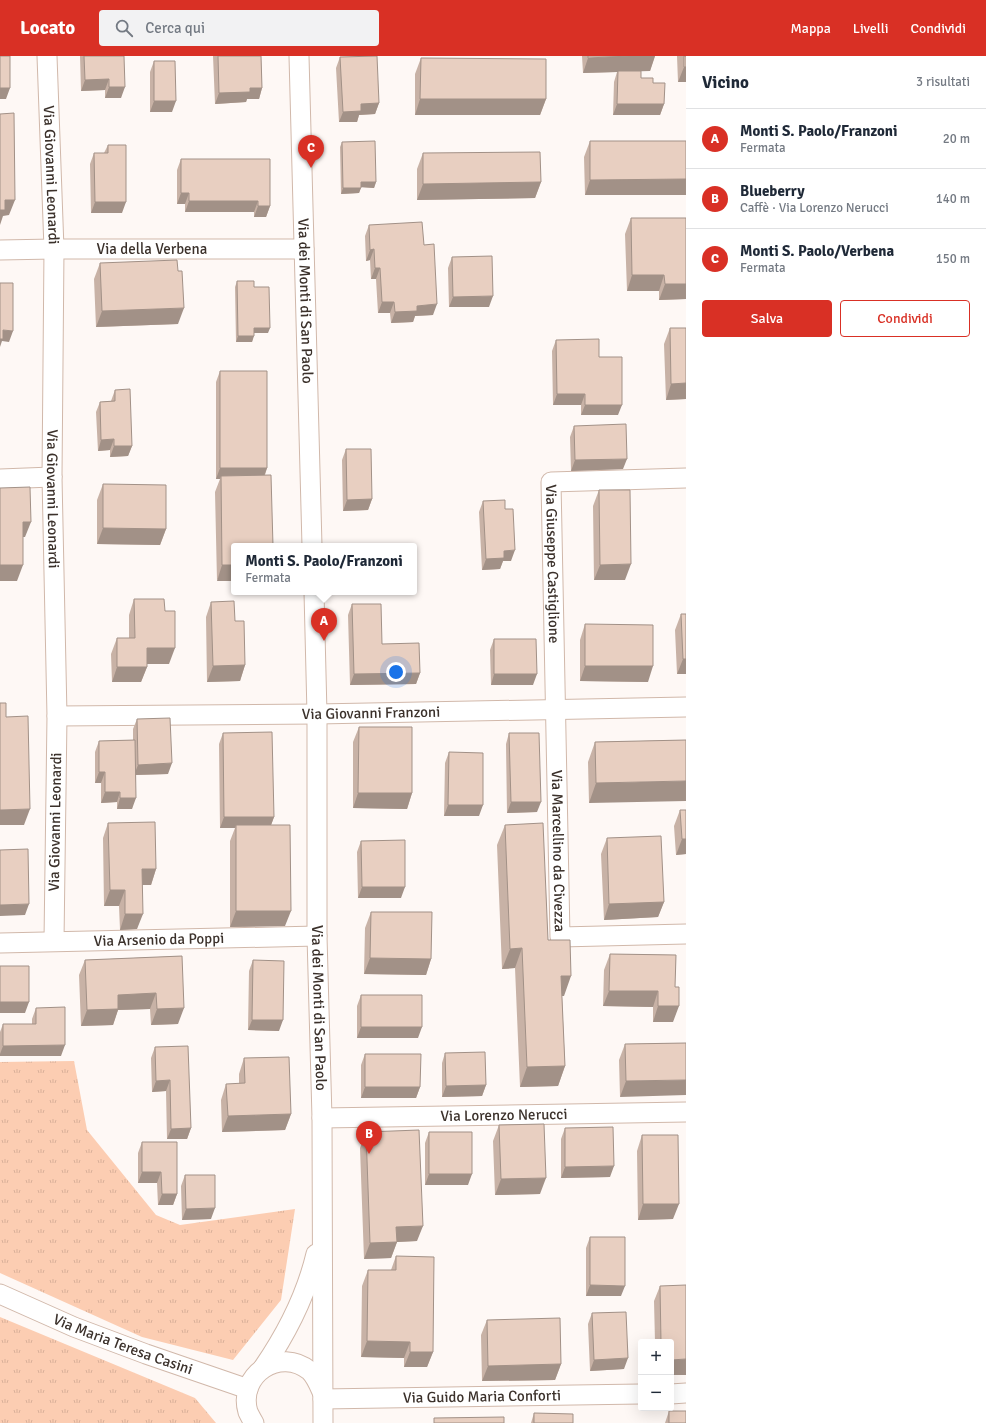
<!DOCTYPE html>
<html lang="it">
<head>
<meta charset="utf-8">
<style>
	body { margin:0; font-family:Signika,sans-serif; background:#f2f2f3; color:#1f2937 }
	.controls { position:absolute; right:12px; bottom:12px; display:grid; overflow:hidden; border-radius:4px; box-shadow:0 4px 16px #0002 }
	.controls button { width:36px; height:36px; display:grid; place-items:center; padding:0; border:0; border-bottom:1px solid #e0e1e3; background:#fff; color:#1f2937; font:20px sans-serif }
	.you { position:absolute; left:396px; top:616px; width:14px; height:14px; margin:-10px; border:3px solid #fff; border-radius:50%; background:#1a73e8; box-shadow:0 0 0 6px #1a73e833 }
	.badge { display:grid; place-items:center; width:26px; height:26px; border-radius:50%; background:#d93025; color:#fff; font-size:13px; font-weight:700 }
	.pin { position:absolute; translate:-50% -33px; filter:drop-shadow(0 1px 2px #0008) }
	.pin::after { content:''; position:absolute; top:21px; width:14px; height:12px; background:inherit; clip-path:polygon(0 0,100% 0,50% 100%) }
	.popup { position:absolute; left:231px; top:487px; width:186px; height:52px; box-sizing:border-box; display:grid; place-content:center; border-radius:4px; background:#fff; filter:drop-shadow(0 1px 3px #0005); font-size:13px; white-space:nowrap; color:#747a83 }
	.popup b { font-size:15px; color:#1f2937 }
	.popup::after { content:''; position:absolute; left:50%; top:100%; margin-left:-8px; border:8px solid transparent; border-top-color:#fff }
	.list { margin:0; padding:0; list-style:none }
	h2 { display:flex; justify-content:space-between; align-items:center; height:52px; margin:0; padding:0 16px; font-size:17px }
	h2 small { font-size:13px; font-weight:400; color:#747a83 }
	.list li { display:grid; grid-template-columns:26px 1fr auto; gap:12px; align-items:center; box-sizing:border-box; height:60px; padding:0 16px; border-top:1px solid #e0e1e3 }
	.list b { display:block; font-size:15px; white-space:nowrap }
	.list p { margin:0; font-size:13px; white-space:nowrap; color:#747a83 }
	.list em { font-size:13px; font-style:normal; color:#747a83 }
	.actions { display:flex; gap:8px; padding:12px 16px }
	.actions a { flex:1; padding:9px 0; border:1px solid #d93025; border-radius:4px; text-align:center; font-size:14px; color:#d93025 }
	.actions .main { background:#d93025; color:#fff }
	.icon { flex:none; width:22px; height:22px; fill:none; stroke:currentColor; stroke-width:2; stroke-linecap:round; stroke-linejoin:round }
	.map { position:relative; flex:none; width:686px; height:1367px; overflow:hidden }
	header { display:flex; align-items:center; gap:24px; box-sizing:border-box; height:56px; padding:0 20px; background:#d93025; color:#fff }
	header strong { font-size:19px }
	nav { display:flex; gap:22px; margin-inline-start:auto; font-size:14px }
	.search { width:280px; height:36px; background:#f2f2f3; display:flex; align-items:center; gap:10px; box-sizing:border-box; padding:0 14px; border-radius:4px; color:#747a83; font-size:15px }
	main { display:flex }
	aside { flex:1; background:#fff }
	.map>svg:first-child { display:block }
</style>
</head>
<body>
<header>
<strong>Locato</strong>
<div class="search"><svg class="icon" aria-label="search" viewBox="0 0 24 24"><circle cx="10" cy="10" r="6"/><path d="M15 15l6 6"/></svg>Cerca qui</div>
<nav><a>Mappa</a><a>Livelli</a><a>Condividi</a></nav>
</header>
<main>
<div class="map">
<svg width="686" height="1367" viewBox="0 0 686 1367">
	<defs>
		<pattern id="grass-tufts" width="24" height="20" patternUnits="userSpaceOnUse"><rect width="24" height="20" fill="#fccdb2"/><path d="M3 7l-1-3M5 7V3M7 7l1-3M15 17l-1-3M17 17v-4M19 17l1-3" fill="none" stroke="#d9b099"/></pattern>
	</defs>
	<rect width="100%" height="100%" fill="#fef8f5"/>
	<path fill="url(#grass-tufts)" d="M74,1005L87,1074L156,1159L180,1169L295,1153L281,1244L233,1304L142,1281L0,1217V1006Z
		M0,1261L195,1342L216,1367H0Z"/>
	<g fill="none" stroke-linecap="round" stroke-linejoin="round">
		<defs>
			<g id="street">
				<path id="s1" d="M47,0L54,193L52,421L57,660L54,885"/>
				<path id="s2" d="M299,0L312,490"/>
				<path id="s3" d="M0,194L54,193H304"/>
				<path id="s4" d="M686,422L551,426L560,881L686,878"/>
				<path d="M0,423L52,421"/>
				<path id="s5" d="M314,536L317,658V880L322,1062L323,1367"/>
				<path id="s6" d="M57,660L317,658L686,651"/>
				<path id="s7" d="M0,887L317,880"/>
				<path id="s8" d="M322,1062L686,1056"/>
				<path id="s9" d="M0,1238L74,1271L146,1298L248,1333"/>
				<path d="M263,1312C287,1277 306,1240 316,1198"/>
				<path d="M671,1338L686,1337"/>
				<path id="s10" d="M323,1343L641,1338"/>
				<path d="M254,1367C252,1364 250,1360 248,1356C237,1319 280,1290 310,1315C316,1321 319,1329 322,1336"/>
			</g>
		</defs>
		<use href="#street" stroke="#d1b8aa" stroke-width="21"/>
		<use href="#street" stroke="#fff" stroke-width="19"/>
	</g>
	<path fill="#c8b2a6" d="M80,0H124L121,42H105V34L81,35Z
		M213,0H261L262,32L259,43H247L246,46L215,48Z
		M582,0H655L650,15H636L641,22L653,27L664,48L660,59H613L614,26L617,16L583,17Z
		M677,0H686V26H678Z
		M340,1L379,47L375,58L359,59L357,66H339L336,12Z
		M421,2L546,43L540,59H415V18Z
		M154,5L172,56H150V16Z
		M590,85H686V139H585L584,101Z
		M342,86L376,126L374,132L361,131L359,137L341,138L340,91Z
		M108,89L122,157H91L90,108L94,97H104Z
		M423,97L541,126L535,142L417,144V113Z
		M181,103L270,150L266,161H254V156H185V148H177V114Z
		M631,162H686V243L659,244V235H627L625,178Z
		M369,169L424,189L433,259L415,260L413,266L391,267L390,257H378L376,223H371L370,204L366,205L365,180Z
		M452,201L489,251H449L448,212Z
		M100,207L178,268L96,271L94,223Z
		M237,225L254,231L268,277H254L252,286H236L235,231Z
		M670,272H686V343L666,344L664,288Z
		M556,284L599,301L618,359H581V349H553L552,295Z
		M220,315L267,412L265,419L217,525L215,436L220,423H216V326Z
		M115,334L132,390L128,400L110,401V394L98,395L96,356L100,346L111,345Z
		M574,370L623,413L571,415L570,381Z
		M346,393L372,443L368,454L343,455L342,404Z
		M103,428L166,473L160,489L97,488V444Z
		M599,434L625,524H594L593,450Z
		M483,445L505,453L511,505H503L500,513L482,514L479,456Z
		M134,543L165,555L169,608H147V611L141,626H112L111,598L117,582H129V559Z
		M211,546L235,565L245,609L240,625L207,626L206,561Z
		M352,548L382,588L420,617L416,628L350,629L348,559Z
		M681,558H686V618H677L675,574Z
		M585,568L648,626L580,625V584Z
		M494,583L533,629H491L490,594Z
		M137,663L168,718L136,719L132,753H117V746L101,747V727H95V696L99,685L133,684V673Z
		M359,671L412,737L407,753L353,752V686Z
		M223,677L274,761L271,769L285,870L230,871V785L235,772H220L219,688Z
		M509,677L537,756L507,757L506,688Z
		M686,684L589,747L588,706L595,686Z
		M449,696L479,760H444L445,707Z
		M680,754L686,798L676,799L674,770Z
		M108,767L156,813L151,829H142L137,873L120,874L119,850H104L103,782Z
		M505,769L548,884L564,940H562L565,1010L558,1030L520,1031L515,912L502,913L497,789Z
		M607,782L664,846L658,861L604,864L601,798Z
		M361,785L401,842H358L357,796Z
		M371,856L431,903L426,919L364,918L365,872Z
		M610,898L676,899L673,966H653V951L603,950L604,914Z
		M182,900L178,968L151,969L150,953L118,954L113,969L81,970L79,919L85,904Z
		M253,904L279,975L248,974L249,915Z
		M361,939L418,982H357V950Z
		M36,952L61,1000H0V976L3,968H32V963Z
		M686,987L620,1041L619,1004L625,988Z
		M155,991L191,1072L187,1083H167L166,1035L152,1036L151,1002Z
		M445,997L486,1029L482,1040L442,1041V1007Z
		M365,998L420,1031L416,1042H361V1009Z
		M244,1002L291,1058L285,1074L222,1076L221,1044L226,1028H239V1018Z
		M499,1069L540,1138L495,1139L493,1085Z
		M565,1072L610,1121L561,1122V1083Z
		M366,1076L417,1185L397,1186L391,1202L364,1203L360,1092Z
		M429,1076L468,1129H425V1087Z
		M642,1079L673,1163L638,1164L637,1095Z
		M142,1086L177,1138L173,1149H158L157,1127H138V1097Z
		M185,1119L211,1163L182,1164L181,1130Z
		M590,1181L621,1240H586V1192Z
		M396,1200L433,1296L427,1311H404V1302L361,1301L362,1230L368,1214H391Z
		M660,1230L671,1286H655L654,1245Z
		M592,1257L624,1313L590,1315L588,1268Z
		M487,1264L561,1308L555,1324L482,1325L481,1279Z
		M669,1355L686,1367H665Z
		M534,1357L573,1367H531Z"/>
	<path fill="#a29187" d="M629,0H655L650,15L583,17L588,2Z
		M684,11H686V26H678Z
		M109,23L105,34L81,35L85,24Z
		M109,31H125L121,42H105Z
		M0,32H10L6,43H0Z
		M250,32H262L259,43H247L246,46L215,48L219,37Z
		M420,43H546L540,59H415Z
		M154,45H176L172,56H150Z
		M379,47L375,58L359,59L357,66H339L343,56L361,48Z
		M617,48H664L660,59H613Z
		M686,123V139H585L590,124Z
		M361,126H376L374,132L359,131Z
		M541,126L535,142L417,144L423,128Z
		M343,132H361L359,137L341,138Z
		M181,137H189L185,148H177Z
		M5,144H15L9,159L3,160L0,169V154Z
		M189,145H258L254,156H185Z
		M95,146H126L122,157H91Z
		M258,150H270L266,161H254Z
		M374,193L370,204L366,205L370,194Z
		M375,212H380L376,223H371Z
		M632,219H664L659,235H627Z
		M665,228H686V243L659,244Z
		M493,240L489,251H449L453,241Z
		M382,246H394L390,257H378Z
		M437,248L433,259L415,260L413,266L391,267L395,256L417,250Z
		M184,252L178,268L96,271L102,255Z
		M254,272H270L268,277H252Z
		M3,274L13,275L9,286L2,285L0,291V282Z
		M238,280H254L252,286H236Z
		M686,327V343L666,344L671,328Z
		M557,338H585L581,349H553Z
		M585,349H622L618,359H581Z
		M114,383L110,394L98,395L101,384Z
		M114,390H132L128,400L110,401Z
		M627,403L623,413L571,415L575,404Z
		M220,412H267L263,423L221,420L220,423H216Z
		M372,443L368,454L343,455L347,444Z
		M23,466H31L25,481H17Z
		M103,472L166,473L160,489L97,488Z
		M515,494L511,505H503L500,513L482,514L486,503L504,495Z
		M631,508L625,524H594L600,509Z
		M0,509H23L17,525H0Z
		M222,509H234V525H217Z
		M147,592H175L169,608H141Z
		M683,603H686V618H677Z
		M245,609L240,625L207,626L213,610Z
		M585,610H653L648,626L580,625Z
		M117,611H147L141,626H112Z
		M420,617L416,628L350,629L354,618Z
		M494,618H537L533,629H491Z
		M172,707L168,718L134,719L138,709Z
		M99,716H105L101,727H95Z
		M686,725V745L589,747L596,727Z
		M105,736H120L117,746L101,747Z
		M358,737H412L407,753L353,752Z
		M120,742H136L132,753H117Z
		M511,746H541L537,756L507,757Z
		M448,749H483L479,760H444Z
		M30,753L24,769H0V754Z
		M224,761H274L270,772L236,769L235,772H220Z
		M682,783H686V798L676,799Z
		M142,813H156L151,829H136Z
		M362,831H405L401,842H358Z
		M110,834H125L119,850H104Z
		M664,846L658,861L604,864L609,848Z
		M29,848L25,859L0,860V849Z
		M236,855H291L285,870L230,871Z
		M125,858H143L137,873L120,874Z
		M522,892L515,912L502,913L510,893Z
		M370,902L431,903L426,919L364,918Z
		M561,920H571L564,940H554Z
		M609,935H658L653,951L603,950Z
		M156,937L150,953L118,954L113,969L81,970L87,954L118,939Z
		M0,946H29L25,957H0Z
		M658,950H679L673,966H653Z
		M184,952L178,968L151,969L157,953Z
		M252,964H283L279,975L248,974Z
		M361,971H422L418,982H357Z
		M65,989L61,1000H0V998L3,990Z
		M565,1010L558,1030L520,1031L527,1011Z
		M170,1024L166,1035L152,1036L156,1025Z
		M686,1024V1039L620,1041L626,1025Z
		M486,1029L482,1040L442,1041L446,1030Z
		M365,1031H420L416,1042H361Z
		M291,1058L285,1074L222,1076L228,1060Z
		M191,1072L187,1083H167L171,1073Z
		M614,1110L610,1121L561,1122L565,1111Z
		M142,1116H161L157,1127H138Z
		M429,1118H472L468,1129H425Z
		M546,1122L540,1138L495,1139L501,1123Z
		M162,1138H177L173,1149H158Z
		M643,1148H679L673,1163L638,1164Z
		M215,1152L211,1163L182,1164L186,1153Z
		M423,1170L417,1185L397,1186L391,1202L364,1203L370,1187L396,1171Z
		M590,1229L625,1230L621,1240H586Z
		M367,1285L410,1286L404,1302L361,1301Z
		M410,1296H433L427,1311H404Z
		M628,1302L624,1313L590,1315L594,1304Z
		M686,1303V1319H671V1304Z
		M561,1308L555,1324L482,1325L488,1310Z"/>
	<path fill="#e8cfc1" stroke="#a29187" d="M0,0H10V32H0Z
		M84,0H124L125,31H109V23L85,24Z
		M218,0H261L262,32H250V36L219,37Z
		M377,0L379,47L361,48V55L343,56L340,1Z
		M588,0H629L588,2Z
		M684,0H686V11H684Z
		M421,2L546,3V43H420Z
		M154,5H175L176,45H154Z
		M618,15H641V22H653V27H665L664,48H617Z
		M14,57L15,144H5V154H0V58Z
		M375,85L376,126H361V132H343L342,86Z
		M590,85H686V123L590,124Z
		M108,89H126V146H95L94,97H108Z
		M540,96L541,126L423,128V97Z
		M181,103H270V150H258V145H189V137H181Z
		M631,162H686V228H665L664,219H632Z
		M422,166L424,189L434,188L437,248L417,250V255L395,256L394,246H382L380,212H375L374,193L370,194L369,169Z
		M492,200L493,240L453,241L452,201Z
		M177,204L178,215H182L184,252L102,255L100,207Z
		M237,225H254V231H269L270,272H254V280H238Z
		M0,227H13V275L3,274V283H0Z
		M670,272H686V327L671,328Z
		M599,283V301H622V349H585V338H557L556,284Z
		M220,315H267V412H220Z
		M130,333L132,390H114V383L101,384L100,346L115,345V334Z
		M626,368L627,403L575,404L574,370Z
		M346,393H371L372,443L347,444Z
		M271,419L273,490H234V509H222L221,420Z
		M103,428L166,429V473L103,472Z
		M30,431L31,466H23V509H0V432Z
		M599,434H630L631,508L600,509Z
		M505,444V453H513L515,494L504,495V502L486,503L483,445Z
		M134,543H164L165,555H175V592H147V611H117V582H135Z
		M234,545L235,565H244L245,609L213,610L211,546Z
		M352,548H381L382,588L419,587L420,617L354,618Z
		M681,558H686V603H683Z
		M585,568L653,569V610H585Z
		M494,583H536L537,618H494Z
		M0,647H6V661L28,660L30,753L0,754Z
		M170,662L172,707L138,709L137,663Z
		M359,671H412V737H358Z
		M272,676L274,761H224L223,677Z
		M509,677H539L541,746H511Z
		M135,684L136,742H120V736H105V716H99V685Z
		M686,684V725L596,727L595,686Z
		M449,696L483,697V749H448Z
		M680,754H686V783H682Z
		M155,766L156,813H142L143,858H125V834H110L108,767Z
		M543,767L548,884H570L571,920H561L565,1010L527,1011L522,892L510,893L505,769Z
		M236,769H290L291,855H236Z
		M661,780L664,846L609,848L607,782Z
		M405,784V831H362L361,785Z
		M28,793L29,848L0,849V794Z
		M371,856H432L431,903L370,902Z
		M610,898L676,899L675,931H679V950H658V935H609Z
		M182,900L184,952L157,953L156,937L118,939V953L87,954L85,904Z
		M253,904L284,905L283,964H252Z
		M0,910H29V946H0Z
		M361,939H422V971H361Z
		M65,951V989L3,990V968H36V952Z
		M686,987V1024L626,1025L625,988Z
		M188,990L191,1072L171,1073L170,1024L156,1025L155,991Z
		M485,996L486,1029L446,1030L445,997Z
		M365,998H421L420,1031H365Z
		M289,1001L291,1058L228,1060L226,1028L245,1027L244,1002Z
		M544,1068L546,1122L501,1123L499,1069Z
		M613,1071L614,1110L565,1111V1072Z
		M419,1074L423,1170L396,1171L397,1186L370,1187L366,1076Z
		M429,1076H472V1118H429Z
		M642,1079H678L679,1148H643Z
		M142,1086H177V1138H162L161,1116H142Z
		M185,1119H215V1152L186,1153Z
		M590,1181H625V1230L590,1229Z
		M396,1200L434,1201L433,1296H410V1286L367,1285L368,1214H396Z
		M686,1229V1303L671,1304V1286H661L660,1230Z
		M626,1256L628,1302L594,1304L592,1257Z
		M560,1262L561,1308L488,1310L487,1264Z
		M669,1355H686V1367H669Z
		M534,1357L573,1358V1367H534Z
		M504,1361V1367H434V1362Z"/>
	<g text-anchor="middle" stroke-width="3" stroke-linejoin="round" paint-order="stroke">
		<g font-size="15" fill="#3b312b" stroke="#fff">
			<text dy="5" stroke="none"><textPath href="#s1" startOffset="119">Via Giovanni Leonardi</textPath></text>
			<text dy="5" stroke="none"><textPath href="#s3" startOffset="152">Via della Verbena</textPath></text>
			<text dy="5" stroke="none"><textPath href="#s2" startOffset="245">Via dei Monti di San Paolo</textPath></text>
			<text dy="5" stroke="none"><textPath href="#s1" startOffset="443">Via Giovanni Leonardi</textPath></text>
			<text dy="5" stroke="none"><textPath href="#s4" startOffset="217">Via Giuseppe Castiglione</textPath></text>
			<text dy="5" stroke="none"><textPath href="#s6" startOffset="314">Via Giovanni Franzoni</textPath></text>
			<text transform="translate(55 766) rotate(-89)" y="5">Via Giovanni Leonardi</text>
			<text dy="5" stroke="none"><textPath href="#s4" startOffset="504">Via Marcellino da Civezza</textPath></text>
			<text dy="5" stroke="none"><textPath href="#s7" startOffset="159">Via Arsenio da Poppi</textPath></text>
			<text dy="5" stroke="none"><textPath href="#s5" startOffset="416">Via dei Monti di San Paolo</textPath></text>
			<text dy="5" stroke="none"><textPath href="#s8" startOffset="182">Via Lorenzo Nerucci</textPath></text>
			<text dy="5" stroke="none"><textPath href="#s9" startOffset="133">Via Maria Teresa Casini</textPath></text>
			<text dy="5" stroke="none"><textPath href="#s10" startOffset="159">Via Guido Maria Conforti</textPath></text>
		</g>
	</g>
</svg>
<div class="controls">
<button>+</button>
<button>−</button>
</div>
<div class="you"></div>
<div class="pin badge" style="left:324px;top:585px">A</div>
<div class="popup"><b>Monti S. Paolo/Franzoni</b>Fermata</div>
<div class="pin badge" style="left:369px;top:1098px">B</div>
<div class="pin badge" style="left:311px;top:112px">C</div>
</div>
<aside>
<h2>Vicino<small>3 risultati</small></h2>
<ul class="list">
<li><span class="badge">A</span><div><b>Monti S. Paolo/Franzoni</b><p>Fermata</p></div><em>20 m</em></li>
<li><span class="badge">B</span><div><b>Blueberry</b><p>Caffè · Via Lorenzo Nerucci</p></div><em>140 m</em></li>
<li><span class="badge">C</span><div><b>Monti S. Paolo/Verbena</b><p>Fermata</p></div><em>150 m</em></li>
</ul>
<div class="actions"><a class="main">Salva</a><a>Condividi</a></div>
</aside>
</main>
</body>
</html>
